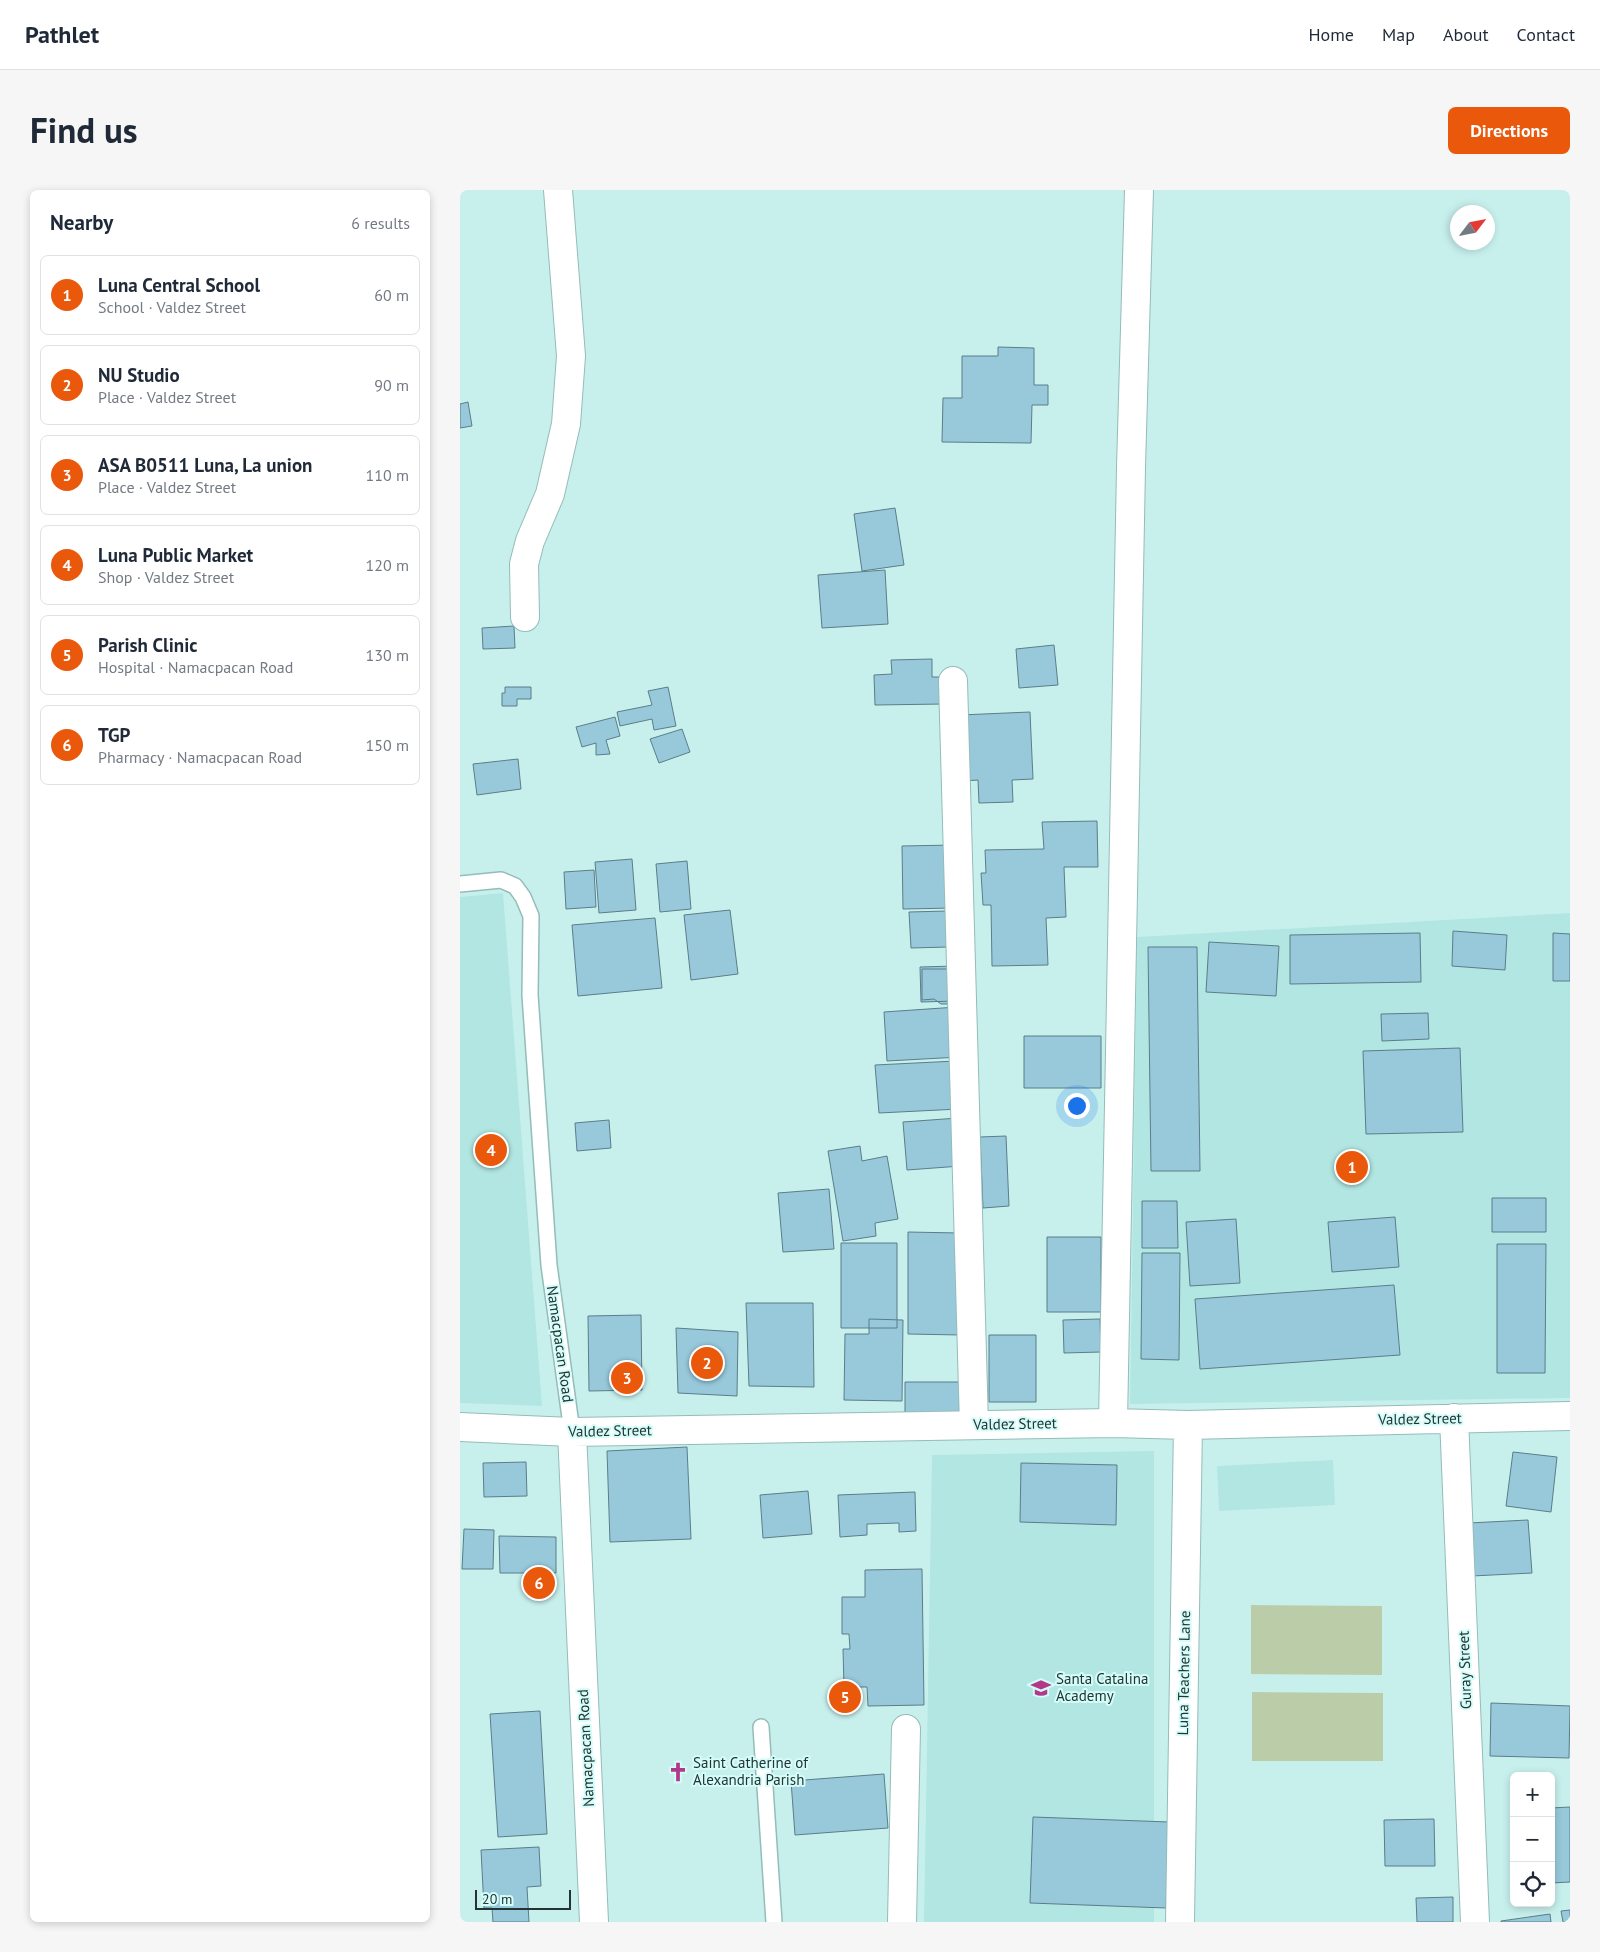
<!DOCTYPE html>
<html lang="en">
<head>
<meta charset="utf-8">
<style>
	body { margin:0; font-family:"PT Sans",sans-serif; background:#f6f6f7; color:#1f2937 }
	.controls { position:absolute; right:15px; bottom:15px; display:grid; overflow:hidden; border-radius:8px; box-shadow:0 2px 8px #0003 }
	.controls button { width:45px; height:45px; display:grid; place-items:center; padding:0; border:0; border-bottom:1px solid #e0e1e3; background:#fff; color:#1f2937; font:25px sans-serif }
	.compass { position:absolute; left:990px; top:15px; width:45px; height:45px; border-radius:50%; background:#fff; box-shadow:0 2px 8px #0003; rotate:58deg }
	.scale { position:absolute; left:15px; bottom:12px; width:96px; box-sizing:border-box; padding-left:5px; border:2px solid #243433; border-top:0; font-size:14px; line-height:18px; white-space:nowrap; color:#243433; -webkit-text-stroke:4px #d4fdfa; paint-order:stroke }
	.you { position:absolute; left:616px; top:915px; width:18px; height:18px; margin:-12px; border:4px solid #fff; border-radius:50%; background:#1a73e8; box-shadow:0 0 0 8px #1a73e833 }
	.badge { display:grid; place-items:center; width:32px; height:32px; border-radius:50%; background:#ea580c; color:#fff; font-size:16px; font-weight:700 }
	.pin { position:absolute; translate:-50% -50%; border:2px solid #fff; box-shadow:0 1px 5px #0006 }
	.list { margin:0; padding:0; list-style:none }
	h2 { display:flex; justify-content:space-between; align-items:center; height:65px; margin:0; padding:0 20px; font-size:21px }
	h2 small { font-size:16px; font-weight:400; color:#747a83 }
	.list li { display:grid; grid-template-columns:32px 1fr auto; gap:15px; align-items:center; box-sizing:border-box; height:80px; margin:0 10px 10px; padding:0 10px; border:1px solid #e0e1e3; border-radius:8px }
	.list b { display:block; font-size:19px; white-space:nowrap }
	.list p { margin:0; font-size:16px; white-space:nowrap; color:#747a83 }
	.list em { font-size:16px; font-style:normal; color:#747a83 }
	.icon { flex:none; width:28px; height:28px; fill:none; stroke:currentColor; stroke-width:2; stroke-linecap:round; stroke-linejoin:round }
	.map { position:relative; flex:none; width:1110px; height:1732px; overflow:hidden; border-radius:8px }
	header { display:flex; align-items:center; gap:30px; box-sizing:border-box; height:70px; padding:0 25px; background:#fff; border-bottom:1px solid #e0e1e3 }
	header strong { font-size:24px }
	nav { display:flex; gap:28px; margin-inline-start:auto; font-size:18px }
	.intro { display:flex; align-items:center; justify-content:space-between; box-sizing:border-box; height:120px; padding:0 30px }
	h1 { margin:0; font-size:35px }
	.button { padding:12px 22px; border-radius:8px; background:#ea580c; color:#fff; font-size:18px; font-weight:700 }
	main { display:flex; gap:30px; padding:0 30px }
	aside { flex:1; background:#fff; border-radius:8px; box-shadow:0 2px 8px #0003 }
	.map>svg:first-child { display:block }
</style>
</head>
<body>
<header>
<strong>Pathlet</strong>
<nav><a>Home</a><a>Map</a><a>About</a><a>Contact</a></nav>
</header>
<div class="intro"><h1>Find us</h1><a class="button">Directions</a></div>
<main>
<aside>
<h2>Nearby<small>6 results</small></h2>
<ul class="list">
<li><span class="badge">1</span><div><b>Luna Central School</b><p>School · Valdez Street</p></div><em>60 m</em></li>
<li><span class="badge">2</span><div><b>NU Studio</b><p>Place · Valdez Street</p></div><em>90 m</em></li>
<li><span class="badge">3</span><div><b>ASA B0511 Luna, La union</b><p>Place · Valdez Street</p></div><em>110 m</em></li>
<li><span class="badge">4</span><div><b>Luna Public Market</b><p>Shop · Valdez Street</p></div><em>120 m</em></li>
<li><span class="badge">5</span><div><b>Parish Clinic</b><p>Hospital · Namacpacan Road</p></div><em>130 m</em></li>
<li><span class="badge">6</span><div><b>TGP</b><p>Pharmacy · Namacpacan Road</p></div><em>150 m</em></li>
</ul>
</aside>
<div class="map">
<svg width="1110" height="1732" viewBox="0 0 1110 1732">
	<rect width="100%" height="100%" fill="#c7f0ed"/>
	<path fill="#b2e6e2" d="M43,703L82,1216L0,1213V707Z
		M1110,723V1208L670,1214L677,747Z
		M694,1261V1732H464L472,1265Z
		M873,1270L875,1315L759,1321L757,1276Z"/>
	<path fill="#bbcca9" d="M791,1415L922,1416V1485L791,1484Z
		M792,1502L923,1503V1571H792Z"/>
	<path fill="#97c9db" stroke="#5b7d89" d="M538,157L574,158V195H588V215H572L571,253L482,252L483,208H502V166H538Z
		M8,212L12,236L0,238V214Z
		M435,318L444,375L402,381L394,324Z
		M425,380L428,434L362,438L358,385Z
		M54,436L55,458L23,459L22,438Z
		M594,455L598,495L559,498L556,459Z
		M472,469V487H484V514L415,515L414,485L432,484L431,470Z
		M45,497H71V509H57V516H42V503H45Z
		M208,497L216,536L194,540L192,529L160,536L157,522L192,515L188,501Z
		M570,522L573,589L552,590L553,612L519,613L518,590L503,591L500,525Z
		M155,527L160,546L146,550L150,564L136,565V553L122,557L116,537Z
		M222,539L230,562L199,573L190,549Z
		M58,569L61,599L17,605L13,574Z
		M637,631L638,677H604L606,727L586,728L588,775L532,776L531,715H523L521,683H526L525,660L584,659L582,632Z
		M494,655L495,718L443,719L442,656Z
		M172,669L176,720L139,723L135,672Z
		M227,671L231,719L200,722L196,674Z
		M134,680L136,717L106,719L104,682Z
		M270,720L278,784L231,790L224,725Z
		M487,721L488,757L451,758L449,722Z
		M195,728L202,798L118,806L112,735Z
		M993,741L1047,745L1045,780L992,776Z
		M960,743L961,792L830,794V745Z
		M1093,743L1110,744V791H1093Z
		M749,752L819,756L816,806L746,802Z
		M688,757H737L740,981H691Z
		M495,776L497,811L461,812L460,777Z
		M462,779H498L499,814H481L474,809L462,810Z
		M497,817L500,867L427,871L424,822Z
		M968,823L969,849L922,851L921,824Z
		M564,846H641V898H564Z
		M1000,858L1003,942L906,944L903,861Z
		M496,871L499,919L419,923L415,875Z
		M498,928L501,976L447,980L443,932Z
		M149,930L151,958L117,961L115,933Z
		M546,946L549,1016L523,1018L520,947Z
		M400,956L402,971L427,966L438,1029L415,1033L416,1046L383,1051L368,961Z
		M369,999L374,1059L323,1062L318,1003Z
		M1032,1008H1086V1042H1032Z
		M682,1011H717L718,1058H682Z
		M935,1027L939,1077L872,1082L868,1032Z
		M776,1029L780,1093L730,1096L726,1032Z
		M448,1042L499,1043L500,1145L448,1144Z
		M587,1047H641V1122H587Z
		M381,1053H437V1138H381Z
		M1037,1054H1086L1085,1183H1037Z
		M682,1063H720L719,1170L681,1169Z
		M934,1095L940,1165L740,1179L735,1109Z
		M286,1113H353L354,1197L289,1196Z
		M181,1125L182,1200L129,1201L128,1126Z
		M409,1129L443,1130L442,1211L384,1210L385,1144H409Z
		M640,1129L641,1162L604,1163L603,1130Z
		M216,1138L278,1142L277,1206L218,1203Z
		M529,1145H576V1212H529Z
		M445,1192H502V1223H445Z
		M227,1257L231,1349L150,1352L147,1261Z
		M1053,1262L1097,1267L1091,1322L1046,1316Z
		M66,1272L67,1306L24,1307L23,1273Z
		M561,1273L657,1275L656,1335L560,1332Z
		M348,1301L352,1344L303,1348L300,1305Z
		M455,1302L456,1341L439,1342V1333L407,1334V1345L380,1347L378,1305Z
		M1068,1330L1072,1383L1012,1386L1009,1333Z
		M4,1339L34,1340L33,1379H2Z
		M39,1346L96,1347V1383H40Z
		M462,1379L464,1515L408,1516L407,1497H384L383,1459H390L389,1444H382V1407H405V1380Z
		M1031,1513L1110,1516L1109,1568L1030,1566Z
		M80,1521L87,1644L38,1647L30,1524Z
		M424,1584L428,1638L335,1645L331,1591Z
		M1110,1617V1692L1091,1693V1618Z
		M573,1627L709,1632L706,1718L570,1713Z
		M974,1629L975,1676H925L924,1630Z
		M79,1657L81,1696L67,1697L69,1732H33L32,1718H24L21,1660Z
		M993,1707V1732H957L956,1708Z
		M1110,1720V1732H1103L1101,1721Z
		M1090,1724L1091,1732H1041V1731Z"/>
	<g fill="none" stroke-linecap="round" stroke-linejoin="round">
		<defs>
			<path id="lane" d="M0,694L41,690L55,696L63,707L71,726L70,805L89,1075L112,1242
				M301,1537L314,1732"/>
			<path id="street" d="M65,427L64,374L70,351L90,304L106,234L111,166L98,0
				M493,491L514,1235
				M994,1228L1015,1732
				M653,1233L671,277L679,0
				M0,1237L112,1242L653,1233L728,1235L1110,1226
				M112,1242L134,1732
				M442,1732L446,1539
				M720,1732L728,1235"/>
		</defs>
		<use href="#lane" stroke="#94bcb9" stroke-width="18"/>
		<use href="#street" stroke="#94bcb9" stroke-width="30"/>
		<use href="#lane" stroke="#fff" stroke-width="15"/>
		<use href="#street" stroke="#fff" stroke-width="28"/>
	</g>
	<defs>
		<symbol id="school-bare" viewBox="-9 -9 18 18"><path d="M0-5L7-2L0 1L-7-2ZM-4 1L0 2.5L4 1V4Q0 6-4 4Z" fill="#b43889" stroke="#d4fdfa" stroke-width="2.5" paint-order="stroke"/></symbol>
		<symbol id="church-bare" viewBox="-9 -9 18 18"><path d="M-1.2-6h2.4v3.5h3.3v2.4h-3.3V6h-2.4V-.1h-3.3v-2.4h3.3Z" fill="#b43889" stroke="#d4fdfa" stroke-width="2.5" paint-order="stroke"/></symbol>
	</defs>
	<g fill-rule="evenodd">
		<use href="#school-bare" x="567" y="1484" width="28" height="28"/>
		<use href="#church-bare" x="204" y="1568" width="28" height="28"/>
	</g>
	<g text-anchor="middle" stroke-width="4" stroke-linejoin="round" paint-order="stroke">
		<g font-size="15" fill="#243433" stroke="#d4fdfa">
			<text transform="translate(100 1154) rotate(82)" y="5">Namacpacan Road</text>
			<text transform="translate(960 1229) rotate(-1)" y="5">Valdez Street</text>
			<text transform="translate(555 1234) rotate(-1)" y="5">Valdez Street</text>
			<text transform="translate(150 1241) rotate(-1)" y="5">Valdez Street</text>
			<text transform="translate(1005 1480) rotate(-92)" y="5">Guray Street</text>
			<text transform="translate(724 1483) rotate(-89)" y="5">Luna Teachers Lane</text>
			<text transform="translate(126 1558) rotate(-93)" y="5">Namacpacan Road</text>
		</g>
		<g font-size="15" fill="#243433" stroke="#d4fdfa" text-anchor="start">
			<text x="596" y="1494">Santa Catalina<tspan x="596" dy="17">Academy</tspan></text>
			<text x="233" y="1578">Saint Catherine of<tspan x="233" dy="17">Alexandria Parish</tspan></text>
		</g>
	</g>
</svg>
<div class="controls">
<button>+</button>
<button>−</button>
<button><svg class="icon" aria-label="locate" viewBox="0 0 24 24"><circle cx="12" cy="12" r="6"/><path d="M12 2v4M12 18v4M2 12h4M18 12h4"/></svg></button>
</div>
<svg class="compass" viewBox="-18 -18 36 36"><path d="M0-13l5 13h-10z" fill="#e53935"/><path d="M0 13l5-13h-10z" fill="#747a83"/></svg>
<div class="scale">20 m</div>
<div class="you"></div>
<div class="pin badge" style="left:892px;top:977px">1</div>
<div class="pin badge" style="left:247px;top:1173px">2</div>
<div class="pin badge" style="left:167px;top:1188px">3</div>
<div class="pin badge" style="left:31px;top:960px">4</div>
<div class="pin badge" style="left:385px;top:1507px">5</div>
<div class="pin badge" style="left:79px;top:1393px">6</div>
</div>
</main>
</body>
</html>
